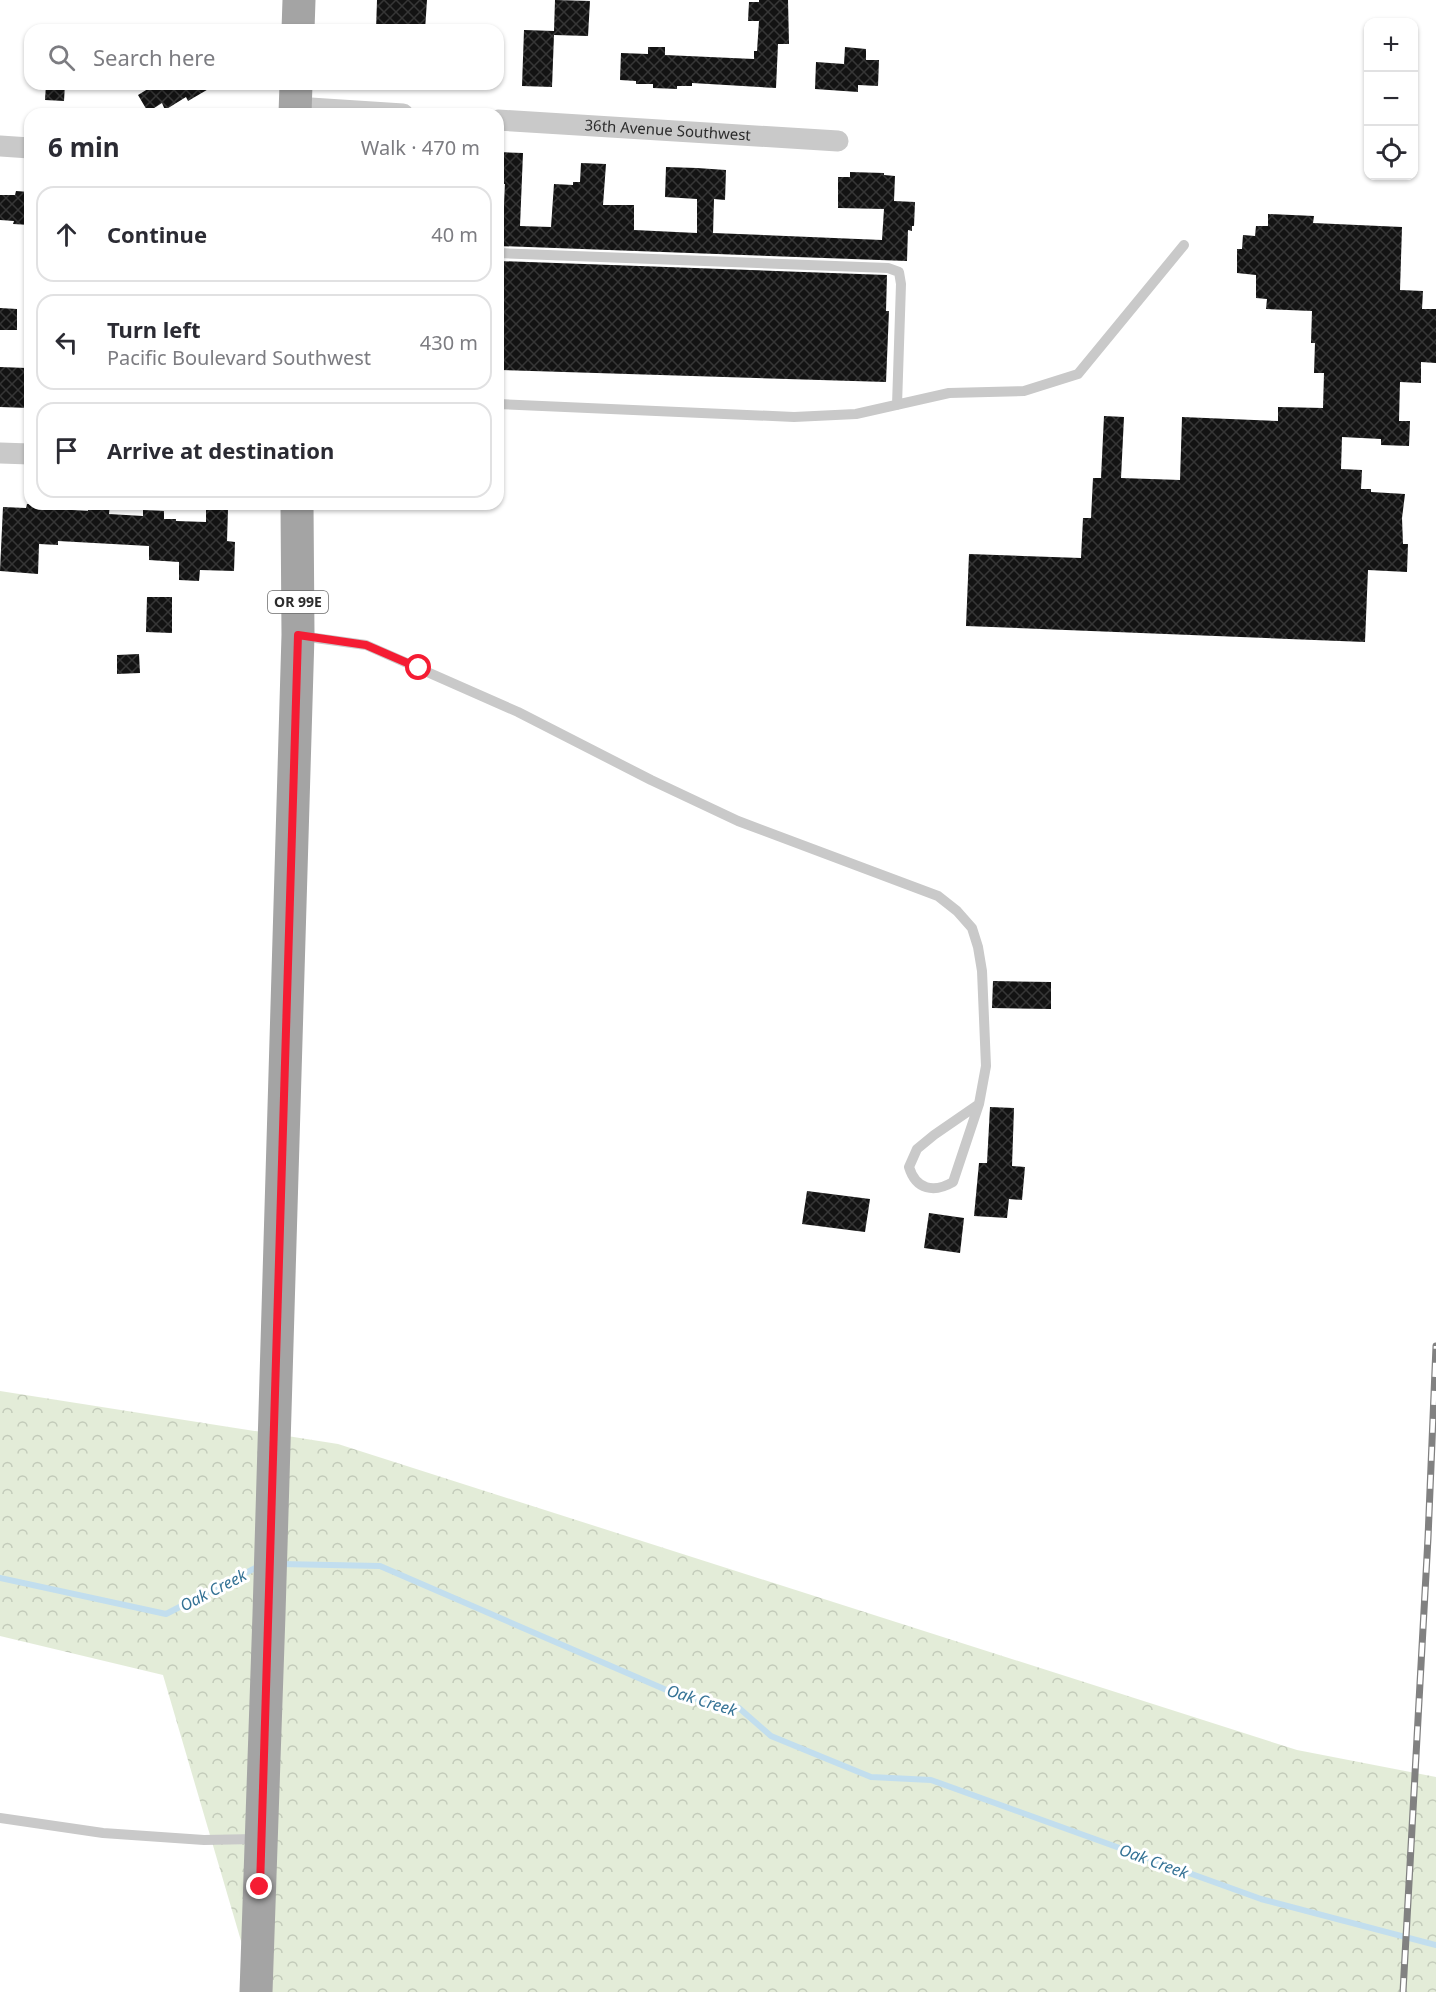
<!DOCTYPE html>
<html lang="en">
<head>
<meta charset="utf-8">
<style>
	body { margin:0; font-family:"Noto Sans",sans-serif; background:#f7f7f7; color:#2b2b33 }
	.controls { position:absolute; right:18px; top:18px; display:grid; overflow:hidden; border-radius:12px; box-shadow:0 2px 4px #0004 }
	.controls button { width:54px; height:54px; display:grid; place-items:center; padding:0; border:0; border-bottom:2px solid #e1e1e2; background:#fff; color:#2b2b33; font:30px sans-serif }
	.stop { position:absolute; width:18px; height:18px; margin:-14px; border:4px solid #f51c33; border-radius:50%; background:#fff }
	.stop.end { background:#f51c33; border-color:#fff; box-shadow:0 2px 6px #0008 }
	.list { margin:0; padding:0; list-style:none }
	h2 { display:flex; justify-content:space-between; align-items:center; height:78px; margin:0; padding:0 24px; font-size:26px }
	h2 small { font-size:20px; font-weight:400; color:#7c7c81 }
	.list li { display:grid; grid-template-columns:39px 1fr auto; gap:18px; align-items:center; box-sizing:border-box; height:96px; margin:0 12px 12px; padding:0 12px; border:2px solid #e1e1e2; border-radius:18px }
	.list b { display:block; font-size:22px; white-space:nowrap }
	.list p { margin:0; font-size:20px; white-space:nowrap; color:#7c7c81 }
	.list em { font-size:20px; font-style:normal; color:#7c7c81 }
	.icon { flex:none; width:33px; height:33px; fill:none; stroke:currentColor; stroke-width:2; stroke-linecap:round; stroke-linejoin:round }
	.map { position:relative; flex:none; width:1436px; height:1992px; overflow:hidden }
	.search { position:absolute; background:#fff; box-shadow:0 2px 4px #0004; left:24px; top:24px; width:480px; height:66px; display:flex; align-items:center; gap:15px; box-sizing:border-box; padding:0 21px; border-radius:18px; color:#7c7c81; font-size:22px }
	.panel { position:absolute; background:#fff; box-shadow:0 2px 4px #0004; left:24px; top:108px; width:480px; height:402px; border-radius:18px }
	.map>svg:first-child { display:block }
</style>
</head>
<body>
<div class="map">
<svg width="1436" height="1992" viewBox="0 0 1436 1992">
	<defs>
		<pattern id="forest-crowns" width="20" height="18" patternUnits="userSpaceOnUse" patternTransform="scale(1.5)"><rect width="20" height="18" fill="#e3ecd8"/><path d="M2 6a3 3 0 1 1 6 0M12 15a3 3 0 1 1 6 0" fill="none" stroke="#c3cbba"/></pattern>
		<pattern id="building-cross-hatch" width="8" height="8" patternUnits="userSpaceOnUse" patternTransform="scale(1.5)"><rect width="8" height="8" fill="#131313"/><path d="M0 0l8 8M0 8l8-8" fill="none" stroke="#363636"/></pattern>
	</defs>
	<rect width="100%" height="100%" fill="#fff"/>
	<path fill="url(#forest-crowns)" d="M0,1391L338,1444L1297,1750L1436,1777V1992H256L163,1675L0,1636Z"/>
	<g fill="none" stroke-linecap="round" stroke-linejoin="round">
		<path stroke="#c2deee" stroke-width="6" d="M280,1564L380,1566L678,1695L739,1708L771,1736L871,1777L931,1780L1261,1899L1436,1945
			M0,1578L166,1614L261,1565"/>
	</g>
	<path fill="url(#building-cross-hatch)" d="M377,0H427L425,30H376Z
		M555,0L590,1L588,36L554,35L552,87L522,86L524,30L554,31Z
		M759,0H788L789,44H778L776,88L692,83V86H677V89L653,88V84H636V81L620,80L621,53L648,54V47H665V55L754,59V51H757L759,21H748L749,2H759Z
		M845,47L866,49V60H879L878,86L858,85V92L815,89L816,62L844,64Z
		M46,84H65L64,101L45,100Z
		M156,84H217L188,101L186,97L165,110L162,103L148,112L138,95Z
		M498,152L523,153L520,226L551,227L554,184L573,185V182H580L581,163L606,164L603,205H634V230L697,233V199L665,197L666,167L697,168L726,170L725,200L714,199L713,233L882,240L884,209L838,208V177H850V172L884,173V175L895,176L894,201L915,202L914,226H912V231L908,230L907,261L498,246V225H503L505,184H498Z
		M16,191L30,192V225L13,224L14,221L0,220V195H15Z
		M1268,214L1314,216L1313,223L1402,227L1400,290L1423,291L1422,309H1436V363L1421,362V383L1400,382L1399,421H1410L1409,446L1381,445V439L1342,437L1341,469L1362,470L1361,489H1371V492L1405,494L1402,518L1403,544H1408L1407,572L1368,570L1365,642L966,626L969,554L1081,558L1083,518H1091L1093,478H1101L1104,416L1124,417L1121,478L1180,480L1182,417L1278,421V407L1323,408L1324,373H1314L1315,343H1311L1312,311L1266,309L1267,299L1256,298V275L1237,273V249H1242L1243,235L1255,236L1256,226H1268Z
		M498,261L887,275L886,311H889L886,382L498,370Z
		M0,308L17,309V330H0Z
		M0,367L27,368V375H30V408L0,407Z
		M27,504L56,505V509L88,511V504H110L109,514L143,516V510L164,511V519H176V521L206,522V508L228,509L227,541L235,542L234,571L200,570L199,581L179,580V562L149,560V546L58,541V545L39,544L38,574L0,571L3,507L26,508Z
		M147,597H172V633L146,632Z
		M139,654L140,673L117,674V655Z
		M993,981L1051,982V1009L992,1008Z
		M990,1107L1014,1108L1012,1166L1025,1167L1022,1200L1009,1199L1007,1218L974,1216L979,1163H987Z
		M807,1191L870,1199L865,1232L802,1224Z
		M929,1213L964,1218L960,1253L924,1248Z"/>
	<g fill="none" stroke-linecap="round" stroke-linejoin="round">
		<path stroke="#c9c9c9" stroke-width="10" d="M498,253L888,268L899,272L901,284L897,405
			M498,404L794,417L856,414L949,393L1024,391L1078,374L1184,245
			M301,636L366,645L518,712L651,780L738,821L938,896L957,911L972,928L978,947L982,971L986,1066L979,1104L953,1182C934,1193 916,1190 909,1167L917,1149L934,1135L979,1104
			M0,1818L103,1833L204,1840L258,1839"/>
		<g stroke="#c9c9c9" stroke-width="21">
			<path d="M295,107L403,114"/>
			<path id="s1" d="M498,120L838,141"/>
			<path d="M0,146L30,148"/>
			<path d="M0,453L30,454"/>
		</g>
		<path stroke="#a4a4a4" stroke-width="33" d="M298,30L299,0
			M295,114L296,84
			M256,1992L269,1614L298,635L297,504"/>
		<defs>
			<path id="rail" d="M1403,1992L1428,1538L1436,1346"/>
		</defs>
		<use href="#rail" stroke="#818181" stroke-width="7"/>
		<use href="#rail" stroke="#fff" stroke-width="4.5" stroke-dasharray="14" stroke-linecap="butt"/>
	</g>
	<g fill="none" stroke-linecap="round" stroke-linejoin="round">
		<path stroke="#f51c33" stroke-width="8" d="M260,1887L298,635L366,645L419,668"/>
	</g>
	<g text-anchor="middle" stroke-width="6" stroke-linejoin="round" paint-order="stroke">
		<rect fill="#fff" stroke="#6b6b6b" stroke-width="1.5" x="268" y="591" width="60" height="22" rx="4.5"/>
		<g font-size="14" font-weight="bold" fill="#2c2c2c">
			<text x="298" y="607">OR 99E</text>
		</g>
		<g font-size="15" fill="#2c2c2c" stroke="#fff">
			<text dy="5" stroke="none"><textPath href="#s1" startOffset="170">36th Avenue Southwest</textPath></text>
		</g>
		<g font-size="16" font-style="italic" fill="#347295" stroke="#fff">
			<text transform="translate(213 1590) rotate(-27)" y="6">Oak Creek</text>
			<text transform="translate(702 1700) rotate(17)" y="6">Oak Creek</text>
			<text transform="translate(1154 1861) rotate(20)" y="6">Oak Creek</text>
		</g>
	</g>
</svg>
<div class="controls">
<button>+</button>
<button>−</button>
<button><svg class="icon" aria-label="locate" viewBox="0 0 24 24"><circle cx="12" cy="12" r="6"/><path d="M12 2v4M12 18v4M2 12h4M18 12h4"/></svg></button>
</div>
<div class="stop" style="left:419px;top:668px"></div>
<div class="stop end" style="left:260px;top:1887px"></div>
<div class="search"><svg class="icon" aria-label="search" viewBox="0 0 24 24"><circle cx="10" cy="10" r="6"/><path d="M15 15l6 6"/></svg>Search here</div>
<section class="panel">
<h2>6 min<small>Walk · 470 m</small></h2>
<ul class="list">
<li><svg class="icon" aria-label="ahead" viewBox="0 0 24 24"><path d="M12 20V5M6 11l6-6 6 6"/></svg><div><b>Continue</b></div><em>40 m</em></li>
<li><svg class="icon" aria-label="left" viewBox="0 0 24 24"><path d="M17 20v-9H6M10 6l-5 5 5 5"/></svg><div><b>Turn left</b><p>Pacific Boulevard Southwest</p></div><em>430 m</em></li>
<li><svg class="icon" aria-label="arrive" viewBox="0 0 24 24"><path d="M6 21V4h12l-3 4 3 4H6"/></svg><div><b>Arrive at destination</b></div></li>
</ul>
</section>
</div>
</body>
</html>
